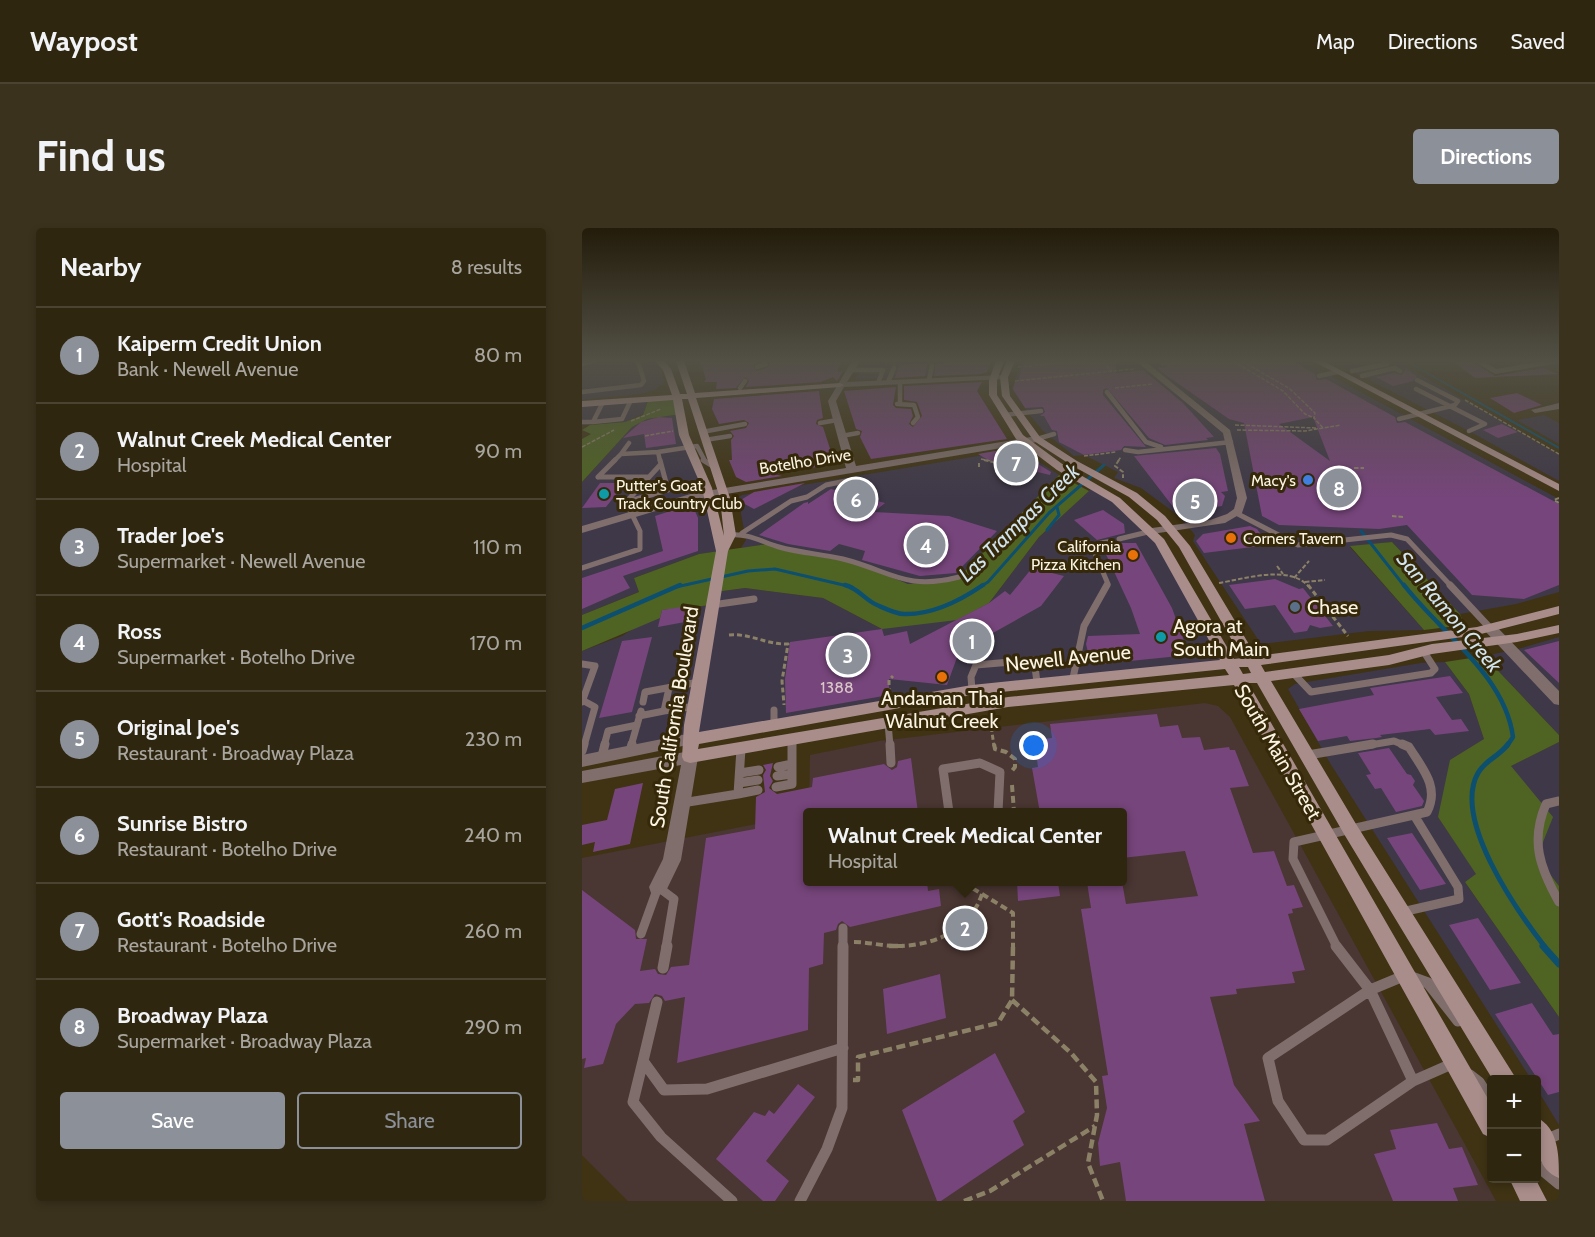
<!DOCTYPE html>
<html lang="en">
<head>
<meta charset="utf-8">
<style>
	body { margin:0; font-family:Cabin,sans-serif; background:#3b321d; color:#f1f3f6 }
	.controls { position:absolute; right:18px; bottom:18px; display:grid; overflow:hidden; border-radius:6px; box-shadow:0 3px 9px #0003 }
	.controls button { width:54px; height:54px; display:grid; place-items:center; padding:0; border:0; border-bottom:2px solid #4a432f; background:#2f260f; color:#f1f3f6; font:30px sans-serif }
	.you { position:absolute; left:452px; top:518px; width:21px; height:21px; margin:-15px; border:4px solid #fff; border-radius:50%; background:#1a73e8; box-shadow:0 0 0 9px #1a73e833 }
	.badge { display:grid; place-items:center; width:39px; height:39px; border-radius:50%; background:#8c9099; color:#fff; font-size:20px; font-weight:700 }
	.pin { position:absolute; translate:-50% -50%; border:3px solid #fff; box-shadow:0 2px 6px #0006 }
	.popup { position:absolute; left:221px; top:580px; width:324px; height:78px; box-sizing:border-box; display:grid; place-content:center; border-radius:6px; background:#2f260f; filter:drop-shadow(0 2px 4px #0005); font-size:20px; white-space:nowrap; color:#a7a59e }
	.popup b { font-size:22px; color:#f1f3f6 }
	.popup::after { content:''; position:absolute; left:50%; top:100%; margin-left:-12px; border:12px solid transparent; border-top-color:#2f260f }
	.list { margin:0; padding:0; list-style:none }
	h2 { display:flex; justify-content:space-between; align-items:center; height:78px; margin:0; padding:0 24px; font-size:26px }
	h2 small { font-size:20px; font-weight:400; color:#a7a59e }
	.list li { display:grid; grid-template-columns:39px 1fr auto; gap:18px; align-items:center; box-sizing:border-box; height:96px; padding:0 24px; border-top:2px solid #4a432f }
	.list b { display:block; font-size:22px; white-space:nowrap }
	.list p { margin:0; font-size:20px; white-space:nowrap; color:#a7a59e }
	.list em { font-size:20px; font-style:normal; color:#a7a59e }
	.actions { display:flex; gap:12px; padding:18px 24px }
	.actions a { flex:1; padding:14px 0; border:2px solid #8c9099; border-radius:6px; text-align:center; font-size:21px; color:#8c9099 }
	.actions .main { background:#8c9099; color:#fff }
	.map { position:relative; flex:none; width:977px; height:973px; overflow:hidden; border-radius:6px }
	header { display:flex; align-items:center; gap:36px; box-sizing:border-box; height:84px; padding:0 30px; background:#2f260f; border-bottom:2px solid #4a432f }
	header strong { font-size:28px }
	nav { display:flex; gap:33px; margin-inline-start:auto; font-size:21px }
	.intro { display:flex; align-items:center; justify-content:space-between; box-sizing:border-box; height:144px; padding:0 36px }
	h1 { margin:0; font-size:42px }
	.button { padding:15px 27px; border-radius:6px; background:#8c9099; color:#fff; font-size:21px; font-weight:700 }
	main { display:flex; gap:36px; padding:0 36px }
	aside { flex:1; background:#2f260f; border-radius:6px; box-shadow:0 3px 9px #0003 }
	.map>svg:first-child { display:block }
</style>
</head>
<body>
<header>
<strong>Waypost</strong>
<nav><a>Map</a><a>Directions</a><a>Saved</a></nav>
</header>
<div class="intro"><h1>Find us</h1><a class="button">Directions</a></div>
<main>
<aside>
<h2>Nearby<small>8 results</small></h2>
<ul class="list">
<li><span class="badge">1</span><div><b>Kaiperm Credit Union</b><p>Bank · Newell Avenue</p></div><em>80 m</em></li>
<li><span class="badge">2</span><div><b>Walnut Creek Medical Center</b><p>Hospital</p></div><em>90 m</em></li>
<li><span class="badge">3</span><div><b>Trader Joe's</b><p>Supermarket · Newell Avenue</p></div><em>110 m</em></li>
<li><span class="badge">4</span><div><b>Ross</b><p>Supermarket · Botelho Drive</p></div><em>170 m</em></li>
<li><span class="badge">5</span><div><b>Original Joe's</b><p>Restaurant · Broadway Plaza</p></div><em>230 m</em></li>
<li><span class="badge">6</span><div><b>Sunrise Bistro</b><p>Restaurant · Botelho Drive</p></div><em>240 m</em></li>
<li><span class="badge">7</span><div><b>Gott's Roadside</b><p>Restaurant · Botelho Drive</p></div><em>260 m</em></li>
<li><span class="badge">8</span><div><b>Broadway Plaza</b><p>Supermarket · Broadway Plaza</p></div><em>290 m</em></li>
</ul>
<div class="actions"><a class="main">Save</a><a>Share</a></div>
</aside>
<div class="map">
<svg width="977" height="973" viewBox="0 0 977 973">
	<rect width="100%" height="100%" fill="#3f3314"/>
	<path fill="#3f3849" d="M0,133H77L82,155L72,162L58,166L0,172Z
		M283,133H407L399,145L273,152Z
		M440,133H721L977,271V364L934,376L878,386L810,314L768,319L842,402L787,403L679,416L611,313L613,307L597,288L559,260L532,250L536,244L502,227L492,228L461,203L447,186L430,161Z
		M750,133H815L977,227V253L887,203Z
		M67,170L61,186L43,194L0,197V176Z
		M99,186L125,260L140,323L117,326L52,350L57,364L0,387V254L50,199L65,191Z
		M962,187L977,195V216L935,192Z
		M432,222H439L477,247L377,349L349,356H326L185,316L159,320L164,312L156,270L160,267Z
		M512,258L570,303L647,435L455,454L0,533V423L40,408L80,382L130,377L133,364L163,360L241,370L300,401L407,375L457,309Z
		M977,409V507L902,428L936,421Z
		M863,434L887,466L902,511L856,589L895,646L883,654L977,789V897L955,861L954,852L949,851L748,535L706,461L713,456L839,435Z
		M977,514V658L955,629L929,538Z"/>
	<path fill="#4a3632" d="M623,475L636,478L648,489L914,973H46L0,927V630L225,586L226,654H540V584H227L228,527L297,513Z"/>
	<path fill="#4f6423" d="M95,168L99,186L65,191L50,199L0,254V211L9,206L0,202L8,197L43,194L61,187L67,170Z
		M477,247L507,263L457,309L407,375L375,392L300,401L241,370L163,360L133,364L130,377L80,382L78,390L0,423V387L57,364L52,350L117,326L185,316L268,333L326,356L363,354L377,349Z
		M810,314L878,386L882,397L842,402L768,318Z
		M902,428L977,507V514L929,538L971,589L955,629L977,658V789L883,654L894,646L856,589L868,532L902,511L887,466L863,434Z"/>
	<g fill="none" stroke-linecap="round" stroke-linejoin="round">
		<path stroke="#0d4f6f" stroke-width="2" d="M824,133L977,220"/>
		<path stroke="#0d4f6f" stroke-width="3" d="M465,302L477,287L475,279
			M779,303L823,359
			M94,359L166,343L193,341L270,359
			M398,359L406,354L467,285L522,237"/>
		<path stroke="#0d4f6f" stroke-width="4.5" d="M263,357C276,360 283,372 295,377C302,380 314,386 322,386C349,387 379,372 401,357
			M822,357C858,404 923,447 931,509L925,518
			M0,400L98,357"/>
		<path stroke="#0d4f6f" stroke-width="5" d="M926,516C918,528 903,532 896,545C870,591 935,683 963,719"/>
		<path stroke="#0d4f6f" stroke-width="7" d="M961,718L977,736"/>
	</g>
	<path fill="#76457b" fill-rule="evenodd" d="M118,133H178L171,138L175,143L187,139L188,133H260L255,144L261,143L255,153L251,149L239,154L164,159L167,153L163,149L154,160L134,161L135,154H122L124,151Z
		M383,133H409L405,144L399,146L352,148L354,136Z
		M441,133H534V145L561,142L601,175L632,209L624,210L626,212L583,217L567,210L525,160L521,162V167L564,219L542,218L539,222L502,227L477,214L475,203L470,202L462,188H458L463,184L461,179L443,180L431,161L433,154H436Z
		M576,133H710L733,146L735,152L744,151L813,189L815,195L823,194L977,276V357L942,371L890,367L825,297L797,301L697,297L680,288L662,195L647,191L581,145L576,140L585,139ZM731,189L748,233L697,196Z
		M871,133H890L913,148L961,140L976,146L893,150Z
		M346,136L343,148L313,150L317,137Z
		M824,141L835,148L831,153L811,158L794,149L812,145L820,147Z
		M400,154L395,163L425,211L289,231L278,209L280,203L274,201L262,163L314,159L311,177L314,180L329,181L331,188L327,196L331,199L340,188L335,174L322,172V158Z
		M237,163L241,190L235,192L234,196L241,199L253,236L192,246L200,248L164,254L154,249L147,232H150L149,212L152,208L148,203L164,200L167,195L162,192L137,196L130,181L132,171Z
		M935,165L960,177L932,185L908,170Z
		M77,189L90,190L94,216L64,220L62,206L41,210L59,194Z
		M920,196L936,204L916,210L901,202Z
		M430,220L469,244L468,247L406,232L396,226Z
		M634,220L638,226L646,263L639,264L643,268L640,278L609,283L615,290L595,284L552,228Z
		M18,255H43L24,279L0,280Z
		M223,255L172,281L157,273L172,264Z
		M249,261L303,275L292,284L367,288L415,303L374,345L338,348L280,332L283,323L257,316L248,323L206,316L177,307L222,275L226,274V276Z
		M110,276L116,290V323L41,348L48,360L0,381V350L81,323L73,288Z
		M521,282L542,296L543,305L515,312L492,292Z
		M668,298L675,301L687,317L622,325L614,313L621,306Z
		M534,315H554L590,380L602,413L592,414L597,428L509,437L504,416L506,408L558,406L549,380L521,320Z
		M450,340L482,348L459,378L377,424L365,457L307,451V467L204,485L203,451L208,414L300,401L302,408L325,403L328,416L407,375L423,363L428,367Z
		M693,351L717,361L721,360L751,398L738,400L728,397L725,403L712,405L693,377L663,381L647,357Z
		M106,378L103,394L76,399L80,382Z
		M70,409L50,484L17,490L40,413Z
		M977,413V455L942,422Z
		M868,448L881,465L854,469L870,492L879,491L887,503L853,507L848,501L798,507L800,509L794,510L768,513L765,508L736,513L717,481L792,467L788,460Z
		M575,486L578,499L596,497L600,510L618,509L622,522L647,519L648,522H653L667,558L648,560L671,625L692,623L705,658L712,657L721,679L710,681L711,685L706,686L723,742L710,744L713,755L654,761L655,766L628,769L652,857L678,893L662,896L683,973H544L538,934L518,938L516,915L525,880L520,848L526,847L499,681L509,680L505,654H540L544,676L616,668L603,623L540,630V585H458L450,540L456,539L454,525L461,524L460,511L470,510L468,496Z
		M807,520L825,546L829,547L833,553L831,557L842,573L840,578L814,584L799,560L793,561L784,547L789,546L776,525Z
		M329,530L336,585H225V654H345L346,663L357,661L359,678L268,699L260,693L256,696L254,702L242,705L241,736L227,740L226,802L95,835L103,769L83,773L80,768L73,766L67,775L53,776L34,796L21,836L2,840L4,830L0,831V662L53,702L54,711H65L58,743L73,741L76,746L84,747L89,739L107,737L124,610L173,601L174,569L183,564L181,547L184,542L181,537L191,535L188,548L191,553L187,560L195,566L230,559L231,550L302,536L310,542L315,539L316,533Z
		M61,555L48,616L11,624L13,614L0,617V597L25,592L33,561Z
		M830,605L864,656L838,662L805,610Z
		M435,654H476L478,668L436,673Z
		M896,690L939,755L908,762L867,697Z
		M358,746L364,790L305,806L301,761Z
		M950,775L971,807L977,806V864L966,867L913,786Z
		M413,825L443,884L431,893L442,917L359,973H355L320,882Z
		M216,856L233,869L184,933L207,953L193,973H181L134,931L172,884L183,888L187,882L192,886Z
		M855,895L867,921L880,919L896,957L871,960L876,973H811L792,926L814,921L808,902Z"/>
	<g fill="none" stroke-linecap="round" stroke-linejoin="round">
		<path stroke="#8b8167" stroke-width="1.5" stroke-dasharray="4 1.5" stroke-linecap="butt" d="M521,133L529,143
			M651,133L701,163L723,186L732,190
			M660,133L708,161L733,185L732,190L741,200
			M579,137L601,133
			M436,139L499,133
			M433,153L552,141
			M533,160L571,156
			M883,172L977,226
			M49,193L79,181
			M653,197L734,200
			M655,202L723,203L759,197
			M63,208L91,203
			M0,219L32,202
			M502,228L534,224
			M399,231L409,233
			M536,233L539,229"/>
		<path stroke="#8b8167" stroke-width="2" stroke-dasharray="4.5 2" stroke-linecap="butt" d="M402,232L450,243
			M537,232L533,238L541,244V250
			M397,235V239
			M772,240H782
			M977,270L972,272L977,275
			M810,288L821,289
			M695,338L701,346
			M712,350L727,333
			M723,354L743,352
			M637,355C662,351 708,336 727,359"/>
		<path stroke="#8b8167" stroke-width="3" stroke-dasharray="5 3" stroke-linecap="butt" d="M726,357L766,408
			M147,407C168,405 185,417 206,416L200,453L202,477
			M307,465V452L311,448
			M408,491L412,518"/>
		<path stroke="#8b8167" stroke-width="4" stroke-dasharray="7 4" stroke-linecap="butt" d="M412,516L413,521L424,524L433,531V539L429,544
			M430,557L432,584
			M400,666L431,685V719
			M272,714C286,714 300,718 314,718C351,718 388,703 400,666L380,654"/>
		<path stroke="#8b8167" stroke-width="4.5" stroke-dasharray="9 4.5" stroke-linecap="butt" d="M307,718H321
			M430,772L489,825L514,854L515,887L506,935L521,973
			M271,852H276V829L416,795L430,772L431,718
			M382,973L408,963L513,898"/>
		<path stroke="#7f6e6c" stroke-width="4.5" d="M0,136L11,133
			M175,139L184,136
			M268,142H301L296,155
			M770,143L805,136L802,133
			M737,148L755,144
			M780,148L813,140L818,143
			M347,152L350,138
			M306,154L312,140
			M318,154V175
			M158,160L163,153
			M834,161L903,196L887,203
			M0,164L59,157L62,153L56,133
			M525,164L564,214L579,219
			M21,174L11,194L40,191L49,172
			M315,176L332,177L336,189L331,195
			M422,187L459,183
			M817,191L873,177L876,173L835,152
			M0,194H11
			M238,195L255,192
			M120,204L163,196
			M259,208L276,205
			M455,211L472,206
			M123,212L148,208
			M543,222L556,224L649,214
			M76,224L115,218L123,233
			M39,226L47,215
			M32,233L39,226L76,224L78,233"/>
		<path stroke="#7f6e6c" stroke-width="5" d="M121,232L134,240
			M16,249L33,232
			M16,249H67
			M45,273L79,236
			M44,274L86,262L78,232
			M654,285L716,317L809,307L825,311L870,359
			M160,305L209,273L225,269L244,257L264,253
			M148,307C166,305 180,314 197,319C218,325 240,326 261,331C309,343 323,363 377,349
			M537,311L570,303
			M519,315L530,313
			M512,323L526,356L524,359
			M0,340L58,321V303L44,274"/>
		<path stroke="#7f6e6c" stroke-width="7" d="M868,357L908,400
			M130,377L172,371
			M0,436L13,438L0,474
			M712,446L729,464L849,445L853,441L842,424
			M491,450L502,398L525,357
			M87,460L82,483L113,478
			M390,462L389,449L394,437L452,432L455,454
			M61,474L63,464L117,454
			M192,482V498
			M57,488L82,483
			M306,495L308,518
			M210,513V518
			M2,518L13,479L2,473
			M22,518L26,503L55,497
			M49,518L59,483
			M782,518L812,513L824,518"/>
		<path stroke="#7f6e6c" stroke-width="9" d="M308,516L309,535
			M0,523L2,516
			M48,523L50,516
			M726,527L791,516
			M20,528L23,516
			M196,539L210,536
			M158,545L177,542
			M195,548L210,546
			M157,555L176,552
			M194,559L210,556V516
			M156,566L176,562
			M977,573L964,576C948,613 958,640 977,674
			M100,575L156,566L159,521
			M367,584L361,541L398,535L418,544L416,584
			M820,684L877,671L876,659L832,587
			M59,706L76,659L92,671L84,719
			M261,719V700
			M755,719L711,631L712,614L845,584C858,559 840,540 827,519L820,516"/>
		<path stroke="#7f6e6c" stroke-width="11" d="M754,718L788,762L831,853
			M81,740L85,718
			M75,774L61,833L82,862L125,861L261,820
			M61,833L51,874L79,909L150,973
			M872,835L831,853L745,912H722L696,873L686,830L788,762L824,747L846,755L876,793
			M888,847L897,854L909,873
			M963,912L977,906
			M954,937L977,956
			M218,973L245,921L260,880L261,718"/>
		<path fill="#7f6e6c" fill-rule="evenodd" d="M270,133H278L265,154L422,147L426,149L422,151L262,159L254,173L274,238L455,208L460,211L455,214L114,271L0,305V298L112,265L264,240L246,173Z
			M554,133H563L648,202L665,270L660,285L643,295L570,306L564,303L570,300L628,292L645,286L652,281L655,270L641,205Z
			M892,133H902L914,141L960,133L977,135L913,146Z
			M977,175V181L953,185L949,182Z
			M908,396L913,397L977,463V477L972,476L903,403L901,400L903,397Z
			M110,505L115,507L118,511L115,515L0,539V527Z
			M108,523L114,525L116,529L99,632L83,665L76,667L69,665L67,659L81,631L99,537L0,555V543Z"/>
		<path fill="#a98d8b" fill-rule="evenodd" d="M73,133H82L89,141L98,166H105L94,133H102L113,165L258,155L262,157L258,159L114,170L148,270L154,307L146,323L117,504L390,457L638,432L573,315L530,274L475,242L434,211L407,167V152L414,133H422L415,152V167L441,207L483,238L538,270L582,311L652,431L660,430L597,319L575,292L547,269L489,237L452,213L420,168L418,149L425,133H433L426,149L428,168L458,209L495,233L555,265L583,288L608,318L674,428L895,399L977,378V386L895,407L679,437L683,444L807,427L850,416L935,406L977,397V405L935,414L850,426L807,437L689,453L774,596L935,852H911L762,606L675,455H666L909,876V910L901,906L652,457L426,479L108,535L102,533L100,529L102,497L134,323L120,260L97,207L91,172L0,179V173L90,167L81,142ZM100,171H106L138,270L142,308L130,260L107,207ZM657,439H666L669,445L661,446ZM643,441L647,447L426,469L116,521L117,516L390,467Z
			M731,133H741L977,256V263Z
			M954,889C977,900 977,928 977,950C952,940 954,912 954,889Z
			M927,950H953L965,973H938Z"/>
	</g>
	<linearGradient id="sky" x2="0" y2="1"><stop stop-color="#231c0b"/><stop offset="0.49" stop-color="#525045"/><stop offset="1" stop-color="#525045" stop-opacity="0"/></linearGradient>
	<rect width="977" height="270" fill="url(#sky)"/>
	<circle fill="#3f7fe0" stroke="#352909" stroke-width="2" cx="726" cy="252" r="6"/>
	<g fill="#0f9aa8" stroke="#352909" stroke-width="2">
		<circle cx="22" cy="266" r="6"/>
		<circle cx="579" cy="409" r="6"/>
	</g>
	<g fill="#e8710a" stroke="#352909" stroke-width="2">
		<circle cx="649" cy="310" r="6"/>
		<circle cx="551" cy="327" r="6"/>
		<circle cx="360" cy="449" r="6"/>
	</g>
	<circle fill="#5c6f8a" stroke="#352909" stroke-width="2" cx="713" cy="379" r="6"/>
	<g text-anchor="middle" stroke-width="6" stroke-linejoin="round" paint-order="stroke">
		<g font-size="16" fill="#fbf4e2" stroke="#352909">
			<text transform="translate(223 233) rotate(-9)" y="6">Botelho Drive</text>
		</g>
		<g font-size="16" fill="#fbf4e2" stroke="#352909" text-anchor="end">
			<text x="714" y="258">Macy's</text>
			<text x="34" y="263" text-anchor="start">Putter's Goat<tspan x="34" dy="18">Track Country Club</tspan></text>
			<text x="661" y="316" text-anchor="start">Corners Tavern</text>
			<text x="539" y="324">California<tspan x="539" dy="18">Pizza Kitchen</tspan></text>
		</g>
		<g font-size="16" fill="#dac8c8">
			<text x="255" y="465">1388</text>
		</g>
		<g font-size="20" fill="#fbf4e2" stroke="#352909" text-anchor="start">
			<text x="725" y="386">Chase</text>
			<text x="591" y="405">Agora at<tspan x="591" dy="23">South Main</tspan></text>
			<text x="360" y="477" text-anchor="middle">Andaman Thai<tspan x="360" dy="23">Walnut Creek</tspan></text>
		</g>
		<g font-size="20" fill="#fbf4e2" stroke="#352909">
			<text transform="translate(486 430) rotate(-6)" y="7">Newell Avenue</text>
			<text transform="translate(92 489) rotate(-81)" y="7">South California Boulevard</text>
			<text transform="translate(696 524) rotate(60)" y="7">South Main Street</text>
		</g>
		<g font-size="21" font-style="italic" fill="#d1e4f0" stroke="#352909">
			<text transform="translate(437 295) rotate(-44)" y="7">Las Trampas Creek</text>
			<text transform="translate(867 384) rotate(50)" y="7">San Ramon Creek</text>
		</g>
	</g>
</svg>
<div class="controls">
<button>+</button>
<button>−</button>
</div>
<div class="you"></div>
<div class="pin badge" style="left:390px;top:413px">1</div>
<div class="pin badge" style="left:383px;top:700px">2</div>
<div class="popup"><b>Walnut Creek Medical Center</b>Hospital</div>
<div class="pin badge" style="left:266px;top:427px">3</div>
<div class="pin badge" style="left:344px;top:317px">4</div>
<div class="pin badge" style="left:613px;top:273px">5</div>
<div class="pin badge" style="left:274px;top:271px">6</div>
<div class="pin badge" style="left:434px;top:235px">7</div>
<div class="pin badge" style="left:757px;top:260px">8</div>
</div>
</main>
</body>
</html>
